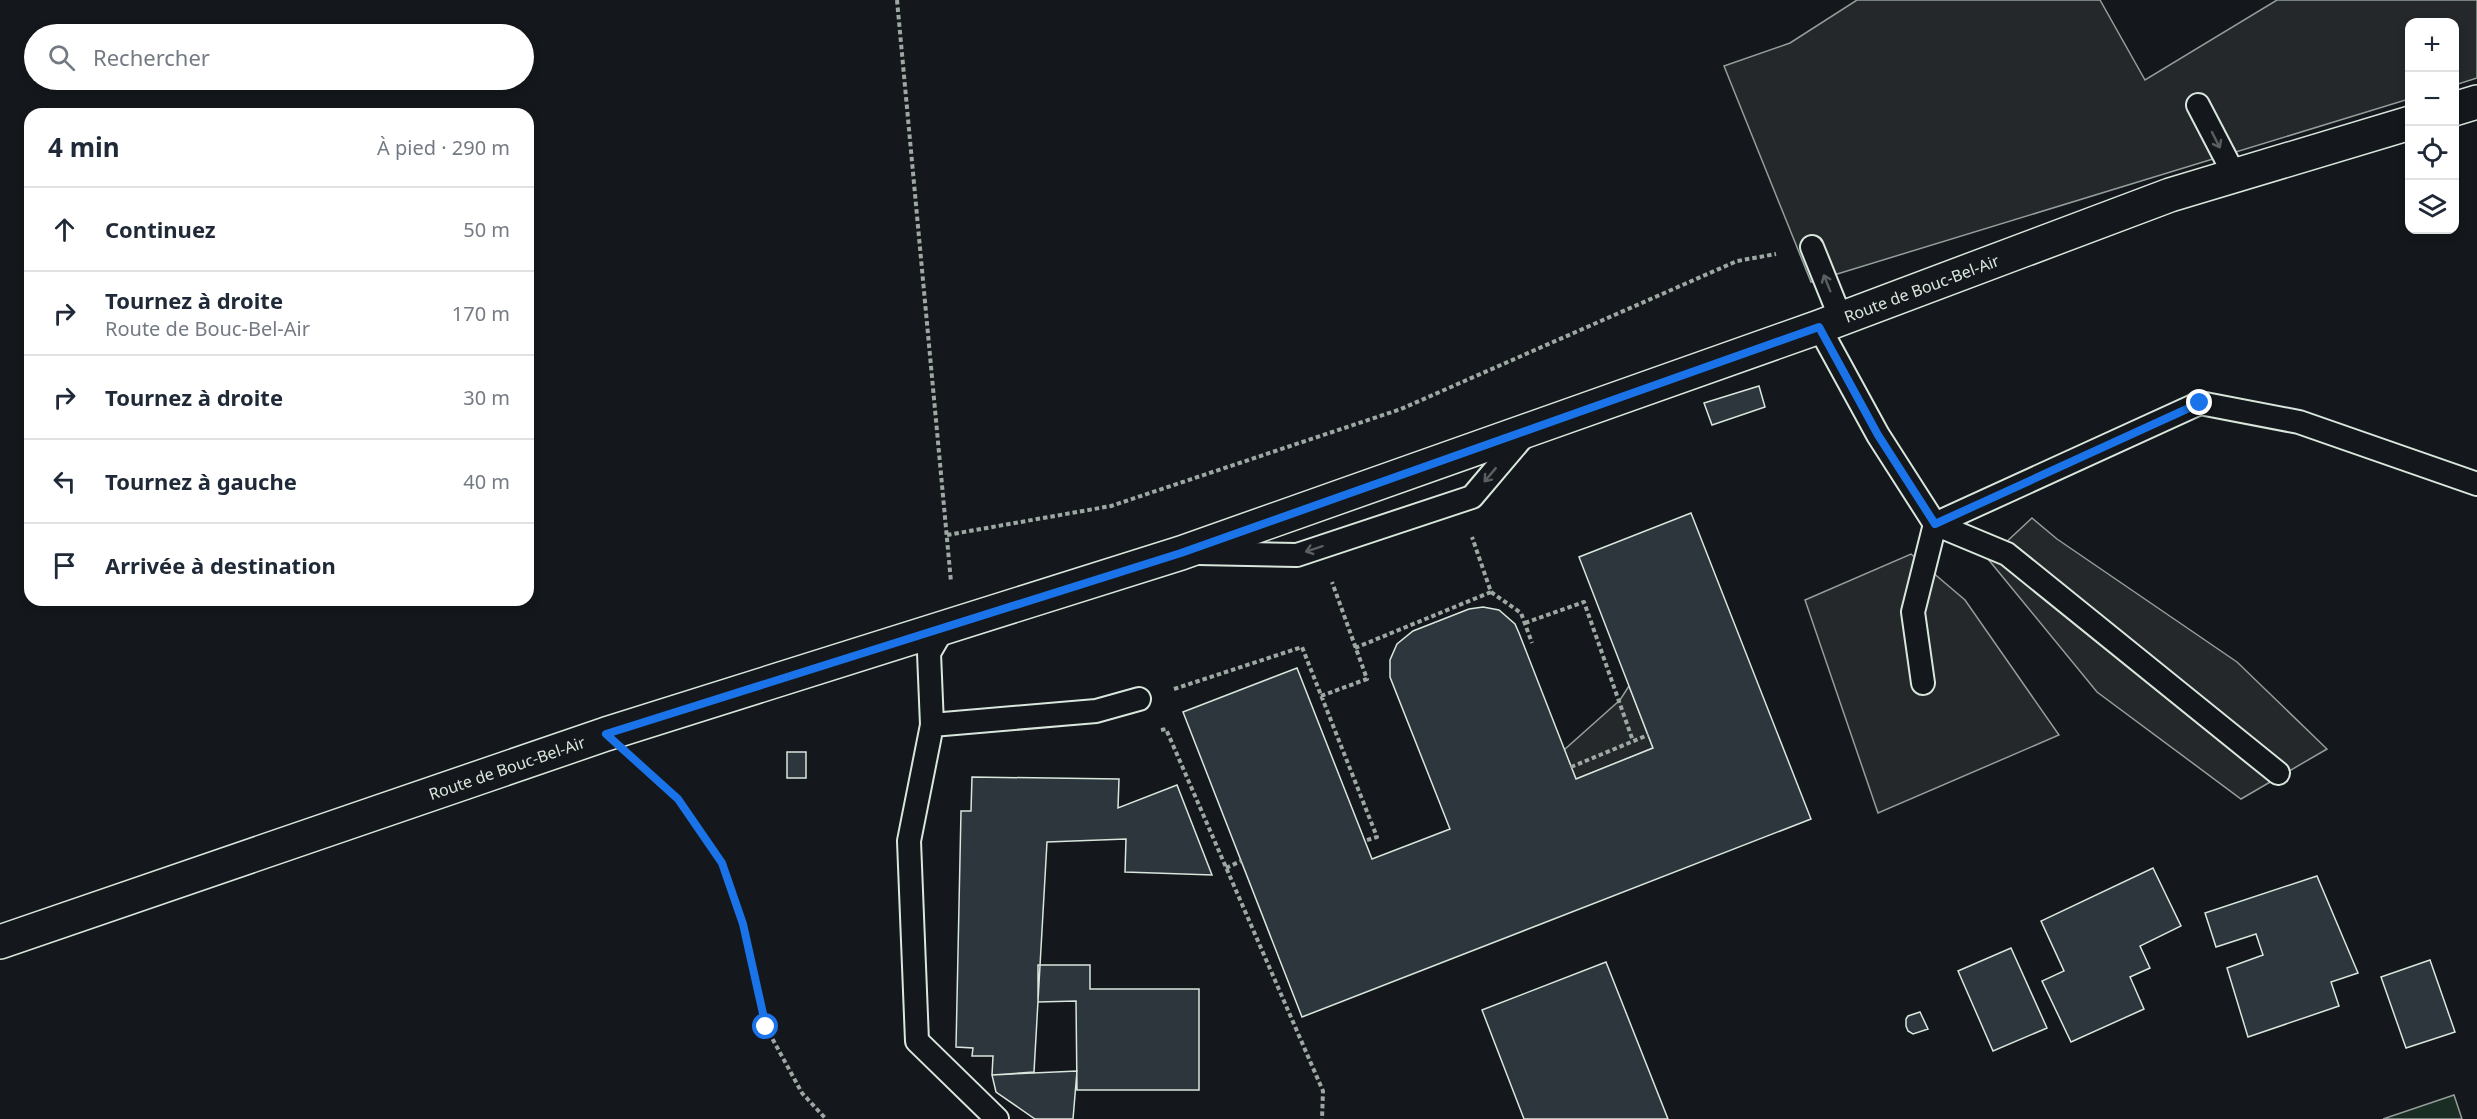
<!DOCTYPE html>
<html lang="fr">
<head>
<meta charset="utf-8">
<style>
	body { margin:0; font-family:"Noto Sans",sans-serif; background:#f2f2f3; color:#1f2937 }
	.controls { position:absolute; right:18px; top:18px; display:grid; overflow:hidden; border-radius:12px; box-shadow:0 3px 9px #0003 }
	.controls button { width:54px; height:54px; display:grid; place-items:center; padding:0; border:0; border-bottom:2px solid #e0e1e3; background:#fff; color:#1f2937; font:30px sans-serif }
	.stop { position:absolute; width:18px; height:18px; margin:-14px; border:4px solid #1a73e8; border-radius:50%; background:#fff }
	.stop.end { background:#1a73e8; border-color:#fff; box-shadow:0 2px 6px #0008 }
	.list { margin:0; padding:0; list-style:none }
	h2 { display:flex; justify-content:space-between; align-items:center; height:78px; margin:0; padding:0 24px; font-size:26px }
	h2 small { font-size:20px; font-weight:400; color:#747a83 }
	.list li { display:grid; grid-template-columns:39px 1fr auto; gap:18px; align-items:center; box-sizing:border-box; height:84px; padding:0 24px; border-top:2px solid #e0e1e3 }
	.list b { display:block; font-size:22px; white-space:nowrap }
	.list p { margin:0; font-size:20px; white-space:nowrap; color:#747a83 }
	.list em { font-size:20px; font-style:normal; color:#747a83 }
	.icon { flex:none; width:33px; height:33px; fill:none; stroke:currentColor; stroke-width:2; stroke-linecap:round; stroke-linejoin:round }
	.map { position:relative; flex:none; width:2477px; height:1119px; overflow:hidden }
	.search { position:absolute; background:#fff; box-shadow:0 3px 9px #0003; left:24px; top:24px; width:510px; height:66px; display:flex; align-items:center; gap:15px; box-sizing:border-box; padding:0 21px; border-radius:33px; color:#747a83; font-size:22px }
	.panel { position:absolute; background:#fff; box-shadow:0 3px 9px #0003; left:24px; top:108px; width:510px; height:498px; border-radius:18px }
	.map>svg:first-child { display:block }
</style>
</head>
<body>
<div class="map">
<svg width="2477" height="1119" viewBox="0 0 2477 1119">
	<rect width="100%" height="100%" fill="#14181c"/>
	<path fill="#1a2d24" stroke="#939e99" stroke-width="1.5" d="M2454,1095L2462,1119H2383Z"/>
	<path fill="#24282b" stroke="#939e99" stroke-width="1.5" d="M1857,0H2100L2145,80L2277,0H2477V78L2455,85L2454,22H2410L2409,99L1811,282L1724,66L1790,43Z
		M2032,518L2057,539L2237,662L2327,749L2241,799L2097,692L1988,559Z
		M1911,554L1965,600L2059,735L1878,813L1805,600Z
		M1629,686L1653,748L1576,779L1564,750L1620,700Z"/>
	<path fill="#2c363c" stroke="#d8e6dc" stroke-width="1.5" d="M1759,386L1765,407L1712,425L1704,403Z
		M1691,513L1811,819L1302,1017L1183,712L1297,668L1372,859L1450,829L1390,677V660L1397,644L1413,631L1469,609L1483,607L1499,610L1515,624L1519,633L1576,779L1653,748L1579,557Z
		M787,752H806V778H787Z
		M972,777L1119,779L1118,808L1177,785L1212,875L1125,872L1126,839L1047,842L1034,1072L992,1075L993,1056H972L973,1048L956,1047L961,811H971Z
		M2153,868L2181,926L2140,946L2150,968L2130,977L2144,1009L2071,1042L2042,981L2064,971L2041,921Z
		M2317,876L2358,973L2331,982L2339,1006L2248,1037L2227,968L2263,955L2256,934L2216,947L2205,913Z
		M2011,948L2047,1028L1993,1051L1958,971Z
		M2430,960L2455,1032L2406,1048L2381,977Z
		M1606,962L1668,1119H1524L1482,1010Z
		M1038,965H1090V989H1199V1090H1077L1076,1001L1038,1002Z
		M1920,1012L1928,1029L1913,1034L1908,1031L1906,1026V1019L1908,1016Z
		M1077,1071L1073,1119H1035L996,1092L992,1075Z"/>
	<g fill="none" stroke-linecap="round" stroke-linejoin="round">
		<defs>
			<path id="service" d="M2198,105L2235,176
				M1812,247L1841,319
				M1819,327L1878,435L1935,524L2200,403L2299,422L2477,484
				M1198,553L1297,555L1472,497L1527,432
				M943,629L929,653L932,725L909,841L917,1041L997,1119
				M1923,683L1913,612L1935,524L2007,554L2278,773
				M932,725L1096,711L1139,699"/>
			<g id="tertiary">
				<path d="M2454,109L2477,102"/>
				<path id="s1" d="M0,942L606,734L1181,553L1819,327L2170,195L2410,123"/>
			</g>
		</defs>
		<use href="#service" stroke="#d8e6dc" stroke-width="26"/>
		<use href="#tertiary" stroke="#d8e6dc" stroke-width="36"/>
		<path stroke="#9da8a2" stroke-width="4" stroke-dasharray="4.5 3" stroke-linecap="butt" d="M897,0L951,582
			M947,535L1111,506L1401,409L1737,261L1776,254
			M1491,592L1521,613L1532,643
			M1525,623L1584,602L1633,741
			M1355,648L1491,592L1472,537
			M1174,689L1302,647L1377,837L1364,841
			M1321,696L1367,679L1332,582
			M1161,730L1166,729L1323,1091L1322,1119
			M1571,767L1648,735
			M644,768L678,799L722,863L743,924L766,1027L802,1093L826,1119
			M1226,868L1241,861"/>
		<use href="#service" stroke="#14181c" stroke-width="22"/>
		<use href="#tertiary" stroke="#14181c" stroke-width="33"/>
	</g>
	<defs><path id="oneway-shaft" d="M-6 0H5M1.5-3L5.5 0L1.5 3" fill="none" stroke-width="1.6" stroke-linecap="round" stroke-linejoin="round" transform="scale(1.5)"/></defs>
	<g stroke="#59605f">
		<use href="#oneway-shaft" transform="translate(2216 140) rotate(63)"/>
		<use href="#oneway-shaft" transform="translate(1827 283) rotate(-112)"/>
		<use href="#oneway-shaft" transform="translate(1490 475) rotate(130)"/>
		<use href="#oneway-shaft" transform="translate(1314 549) rotate(162)"/>
	</g>
	<g fill="none" stroke-linecap="round" stroke-linejoin="round">
		<path stroke="#1a73e8" stroke-width="8" d="M766,1027L743,924L722,863L678,799L606,734L1181,553L1819,327L1878,435L1935,524L2200,403"/>
	</g>
	<g text-anchor="middle" stroke-width="4.5" stroke-linejoin="round" paint-order="stroke">
		<g font-size="16" fill="#d8e6dc" stroke="#14181c">
			<text dy="6" stroke="none"><textPath href="#s1" startOffset="2030">Route de Bouc-Bel-Air</textPath></text>
			<text dy="6" stroke="none"><textPath href="#s1" startOffset="536">Route de Bouc-Bel-Air</textPath></text>
		</g>
	</g>
</svg>
<div class="controls">
<button>+</button>
<button>−</button>
<button><svg class="icon" aria-label="locate" viewBox="0 0 24 24"><circle cx="12" cy="12" r="6"/><path d="M12 2v4M12 18v4M2 12h4M18 12h4"/></svg></button>
<button><svg class="icon" aria-label="layers" viewBox="0 0 24 24"><path d="M12 4l9 5-9 5-9-5zM3 14l9 5 9-5"/></svg></button>
</div>
<div class="stop" style="left:766px;top:1027px"></div>
<div class="stop end" style="left:2200px;top:403px"></div>
<div class="search"><svg class="icon" aria-label="search" viewBox="0 0 24 24"><circle cx="10" cy="10" r="6"/><path d="M15 15l6 6"/></svg>Rechercher</div>
<section class="panel">
<h2>4 min<small>À pied · 290 m</small></h2>
<ul class="list">
<li><svg class="icon" aria-label="ahead" viewBox="0 0 24 24"><path d="M12 20V5M6 11l6-6 6 6"/></svg><div><b>Continuez</b></div><em>50 m</em></li>
<li><svg class="icon" aria-label="right" viewBox="0 0 24 24"><path d="M7 20v-9h11M14 6l5 5-5 5"/></svg><div><b>Tournez à droite</b><p>Route de Bouc-Bel-Air</p></div><em>170 m</em></li>
<li><svg class="icon" aria-label="right" viewBox="0 0 24 24"><path d="M7 20v-9h11M14 6l5 5-5 5"/></svg><div><b>Tournez à droite</b></div><em>30 m</em></li>
<li><svg class="icon" aria-label="left" viewBox="0 0 24 24"><path d="M17 20v-9H6M10 6l-5 5 5 5"/></svg><div><b>Tournez à gauche</b></div><em>40 m</em></li>
<li><svg class="icon" aria-label="arrive" viewBox="0 0 24 24"><path d="M6 21V4h12l-3 4 3 4H6"/></svg><div><b>Arrivée à destination</b></div></li>
</ul>
</section>
</div>
</body>
</html>
